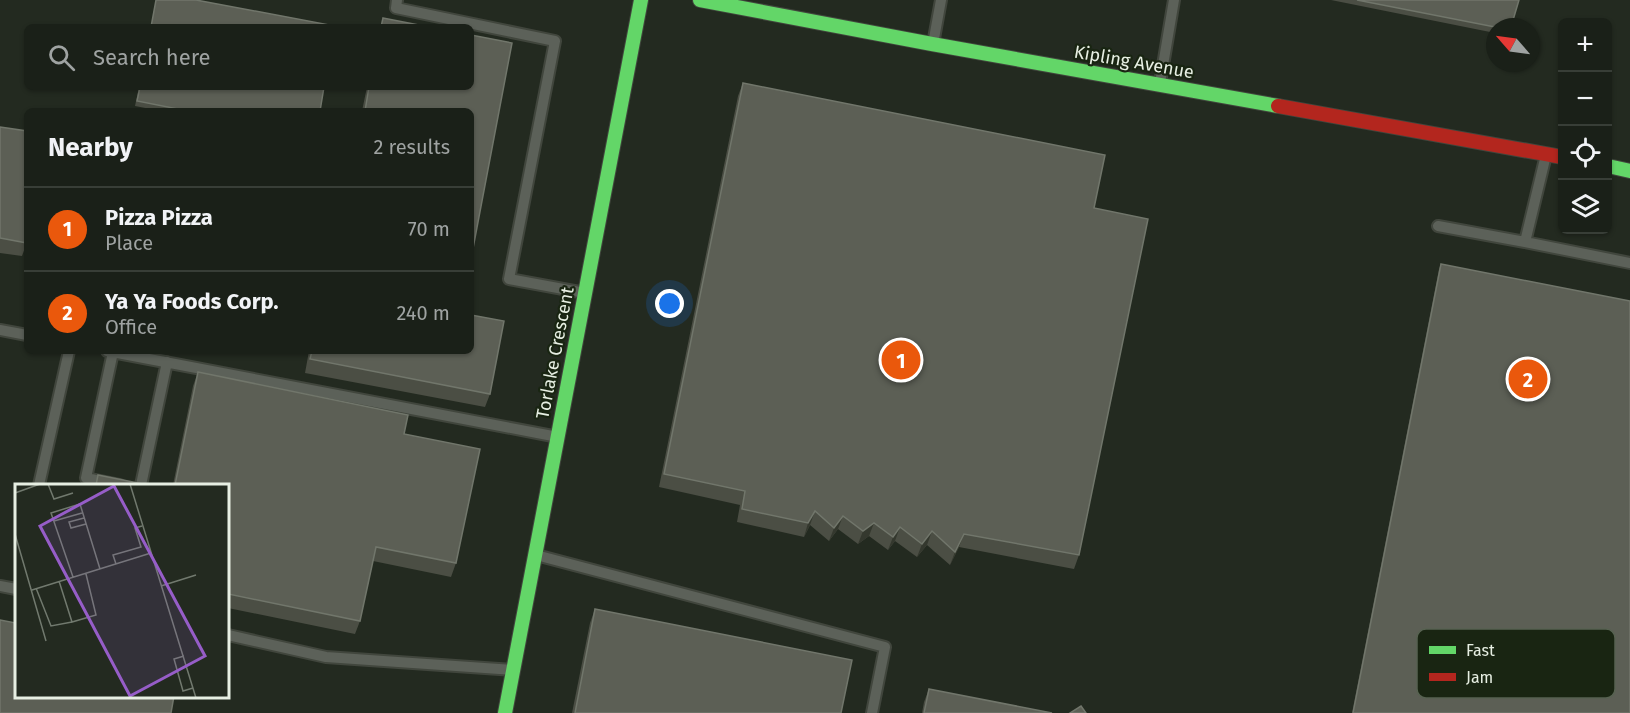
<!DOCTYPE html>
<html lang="en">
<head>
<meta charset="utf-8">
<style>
	body { margin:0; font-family:"Fira Sans",sans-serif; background:#272d25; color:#f1f3f6 }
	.controls { position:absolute; right:18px; top:18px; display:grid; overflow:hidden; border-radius:9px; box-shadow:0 2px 4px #0004 }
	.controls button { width:54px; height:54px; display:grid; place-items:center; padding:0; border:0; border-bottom:2px solid #383e37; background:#1a2018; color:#f1f3f6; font:30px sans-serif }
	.compass { position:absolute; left:1486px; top:18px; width:54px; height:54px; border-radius:50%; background:#1a2018; box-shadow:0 2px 4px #0004; rotate:298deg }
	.you { position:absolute; left:670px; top:304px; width:21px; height:21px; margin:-15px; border:4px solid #fff; border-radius:50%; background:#1a73e8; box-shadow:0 0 0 9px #1a73e833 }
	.badge { display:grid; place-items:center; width:39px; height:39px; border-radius:50%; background:#ea580c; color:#fff; font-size:20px; font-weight:700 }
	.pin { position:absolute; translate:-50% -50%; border:3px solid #fff; box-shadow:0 2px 6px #0006 }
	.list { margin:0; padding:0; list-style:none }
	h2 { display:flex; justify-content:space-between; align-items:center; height:78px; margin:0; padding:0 24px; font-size:26px }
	h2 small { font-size:20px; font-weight:400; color:#9fa3a2 }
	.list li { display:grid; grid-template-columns:39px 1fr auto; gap:18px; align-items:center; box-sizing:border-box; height:84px; padding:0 24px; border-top:2px solid #383e37 }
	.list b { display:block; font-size:22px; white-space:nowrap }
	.list p { margin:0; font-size:20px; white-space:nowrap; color:#9fa3a2 }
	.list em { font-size:20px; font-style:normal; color:#9fa3a2 }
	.icon { flex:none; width:33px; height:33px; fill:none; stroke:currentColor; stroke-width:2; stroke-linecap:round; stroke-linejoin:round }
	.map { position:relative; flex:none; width:1630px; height:713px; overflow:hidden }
	.search { position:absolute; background:#1a2018; box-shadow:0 2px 4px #0004; left:24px; top:24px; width:450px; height:66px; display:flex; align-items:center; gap:15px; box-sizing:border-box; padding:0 21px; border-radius:9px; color:#9fa3a2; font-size:22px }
	.panel { position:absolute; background:#1a2018; box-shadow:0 2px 4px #0004; left:24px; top:108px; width:450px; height:246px; border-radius:9px }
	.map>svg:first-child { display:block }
</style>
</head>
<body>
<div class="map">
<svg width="1630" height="713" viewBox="0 0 1630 713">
	<rect width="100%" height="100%" fill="#232a20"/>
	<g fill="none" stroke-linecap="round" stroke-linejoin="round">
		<defs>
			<path id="lane" d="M397,0L396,8L555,41L509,279L585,293
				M933,44L941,0
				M1160,83L1174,0
				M1546,155L1525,242L1630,263
				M1438,226L1525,242
				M0,330L27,335
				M107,351L558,437
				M113,352L86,478L120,485
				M39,485L69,351
				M141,485L167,362
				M536,555L885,647L872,713
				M0,586L16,589
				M228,635L326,657L513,670"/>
			<path id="fast" d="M700,0L932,44L1278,106
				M1608,166L1630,171
				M505,713L641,0"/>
			<path id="jam" d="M1278,106L1562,157"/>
		</defs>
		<use href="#lane" stroke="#41463d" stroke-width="14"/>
		<use href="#fast" stroke="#41463d" stroke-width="16"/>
		<use href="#jam" stroke="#41463d" stroke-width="16"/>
		<use href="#lane" stroke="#5c6159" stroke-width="10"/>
		<use href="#fast" stroke="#63d668" stroke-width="14"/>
		<use href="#jam" stroke="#b3261e" stroke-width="14"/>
	</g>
	<path fill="#4b4e44" d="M1331,0H1519L1495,27V33Z
		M743,83L1094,208L1079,555L1074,569L959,547L950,565L927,545L917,557L895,541L888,550L869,536L858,544L838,529L829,541L810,525L804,537L737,522L740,505L659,487L738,96Z
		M139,87H324L320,111H161L135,106Z
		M367,87H471V111H362Z
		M0,127L27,242L22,256L0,253Z
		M1441,264L1630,713H1352L1439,269Z
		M309,351H471L490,394L485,407L305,373Z
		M198,372L404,434L456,563L451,577L373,561L360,621L355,634L228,608V485H173L193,386Z
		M595,609L841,713H572L590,623Z
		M929,689L1052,713H922L924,702Z"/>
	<path fill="#34382e" d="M815,511L810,525L804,537L808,523Z
		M843,516L838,529L829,541L834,528Z
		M874,523L869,536L858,544L863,531Z
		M900,527L895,541L888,550L893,537Z
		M932,531L927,545L917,557L922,544Z
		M964,534L959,547L950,565L955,552Z"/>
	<path fill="#5c5f55" stroke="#71766b" stroke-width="1.5" d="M156,0H196L335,26V27H151Z
		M1357,0H1519L1511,27H1495Z
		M383,18L429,27H381Z
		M471,35L512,43L471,259V111H365L369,87H471Z
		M743,83L1105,155L1094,208L1148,219L1079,555L964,534L955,552L932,531L922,544L900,527L893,537L874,523L863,531L843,516L834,528L815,511L808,523L742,509L745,491L664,474Z
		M140,87H324L320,111H188L137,101Z
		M0,127L27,131V243L0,238Z
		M1441,264L1630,301V713H1353Z
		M471,315L504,321L490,394L310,359L312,351H471Z
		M198,372L408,415L404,434L480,449L456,563L376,547L360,621L228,594V485H175Z
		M98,475L148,485H96Z
		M595,609L852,660L841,713H575Z
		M0,620L16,623V696H174L171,713H0Z
		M929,689L1052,713H924Z
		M1081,706L1086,713H1070Z"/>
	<g text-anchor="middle" stroke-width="4.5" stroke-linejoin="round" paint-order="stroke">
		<g font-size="18" fill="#e7efe3" stroke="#192512">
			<text transform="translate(1134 62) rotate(10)" y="6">Kipling Avenue</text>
			<text transform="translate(555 353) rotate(-79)" y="6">Torlake Crescent</text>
		</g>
	</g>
	<g transform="translate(15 484)">
		<rect width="214" height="214" fill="#232a20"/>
		<path fill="none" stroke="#71796e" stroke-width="1.5" d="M33,0L39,15L58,9M115,0L181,214M0,9L25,0M69,34L54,38L56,44L71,40M39,37L67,29M0,50L31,157M101,80L98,71L126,63L120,44L127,42M58,93L36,29L65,20L85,85M44,97L57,138L81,131L71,90M146,102L181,91M21,104L36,142L57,138M17,106L136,69M169,172L159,175L168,207L178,204"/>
		<path fill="#965dc8" fill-opacity="0.15" stroke="#965dc8" stroke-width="3" d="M99,2L190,172L115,212L25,42Z"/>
		<rect width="214" height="214" fill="none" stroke="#e7efe3" stroke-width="3"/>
	</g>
	<rect x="1417" y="629" width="198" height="69" rx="9" fill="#192512" stroke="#576251" stroke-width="1.5"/>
	<rect x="1429" y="646" width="27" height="8" fill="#63d668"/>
	<rect x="1429" y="673" width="27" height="8" fill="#b3261e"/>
	<g font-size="16" fill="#e7efe3">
		<text x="1466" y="656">Fast</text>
		<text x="1466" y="683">Jam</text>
	</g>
</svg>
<div class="controls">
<button>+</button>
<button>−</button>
<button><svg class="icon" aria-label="locate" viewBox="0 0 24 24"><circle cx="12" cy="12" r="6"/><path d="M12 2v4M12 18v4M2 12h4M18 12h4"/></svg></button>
<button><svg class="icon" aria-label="layers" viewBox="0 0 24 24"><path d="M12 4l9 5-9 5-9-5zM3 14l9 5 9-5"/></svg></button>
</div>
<svg class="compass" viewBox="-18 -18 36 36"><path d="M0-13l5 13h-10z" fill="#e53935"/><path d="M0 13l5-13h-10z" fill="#9fa3a2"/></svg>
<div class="you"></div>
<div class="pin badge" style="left:901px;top:360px">1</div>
<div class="pin badge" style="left:1528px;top:379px">2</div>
<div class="search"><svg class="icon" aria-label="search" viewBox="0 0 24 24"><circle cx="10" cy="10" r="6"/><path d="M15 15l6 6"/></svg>Search here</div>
<section class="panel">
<h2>Nearby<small>2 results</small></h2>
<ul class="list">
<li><span class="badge">1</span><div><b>Pizza Pizza</b><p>Place</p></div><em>70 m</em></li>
<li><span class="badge">2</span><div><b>Ya Ya Foods Corp.</b><p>Office</p></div><em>240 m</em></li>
</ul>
</section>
</div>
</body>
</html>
